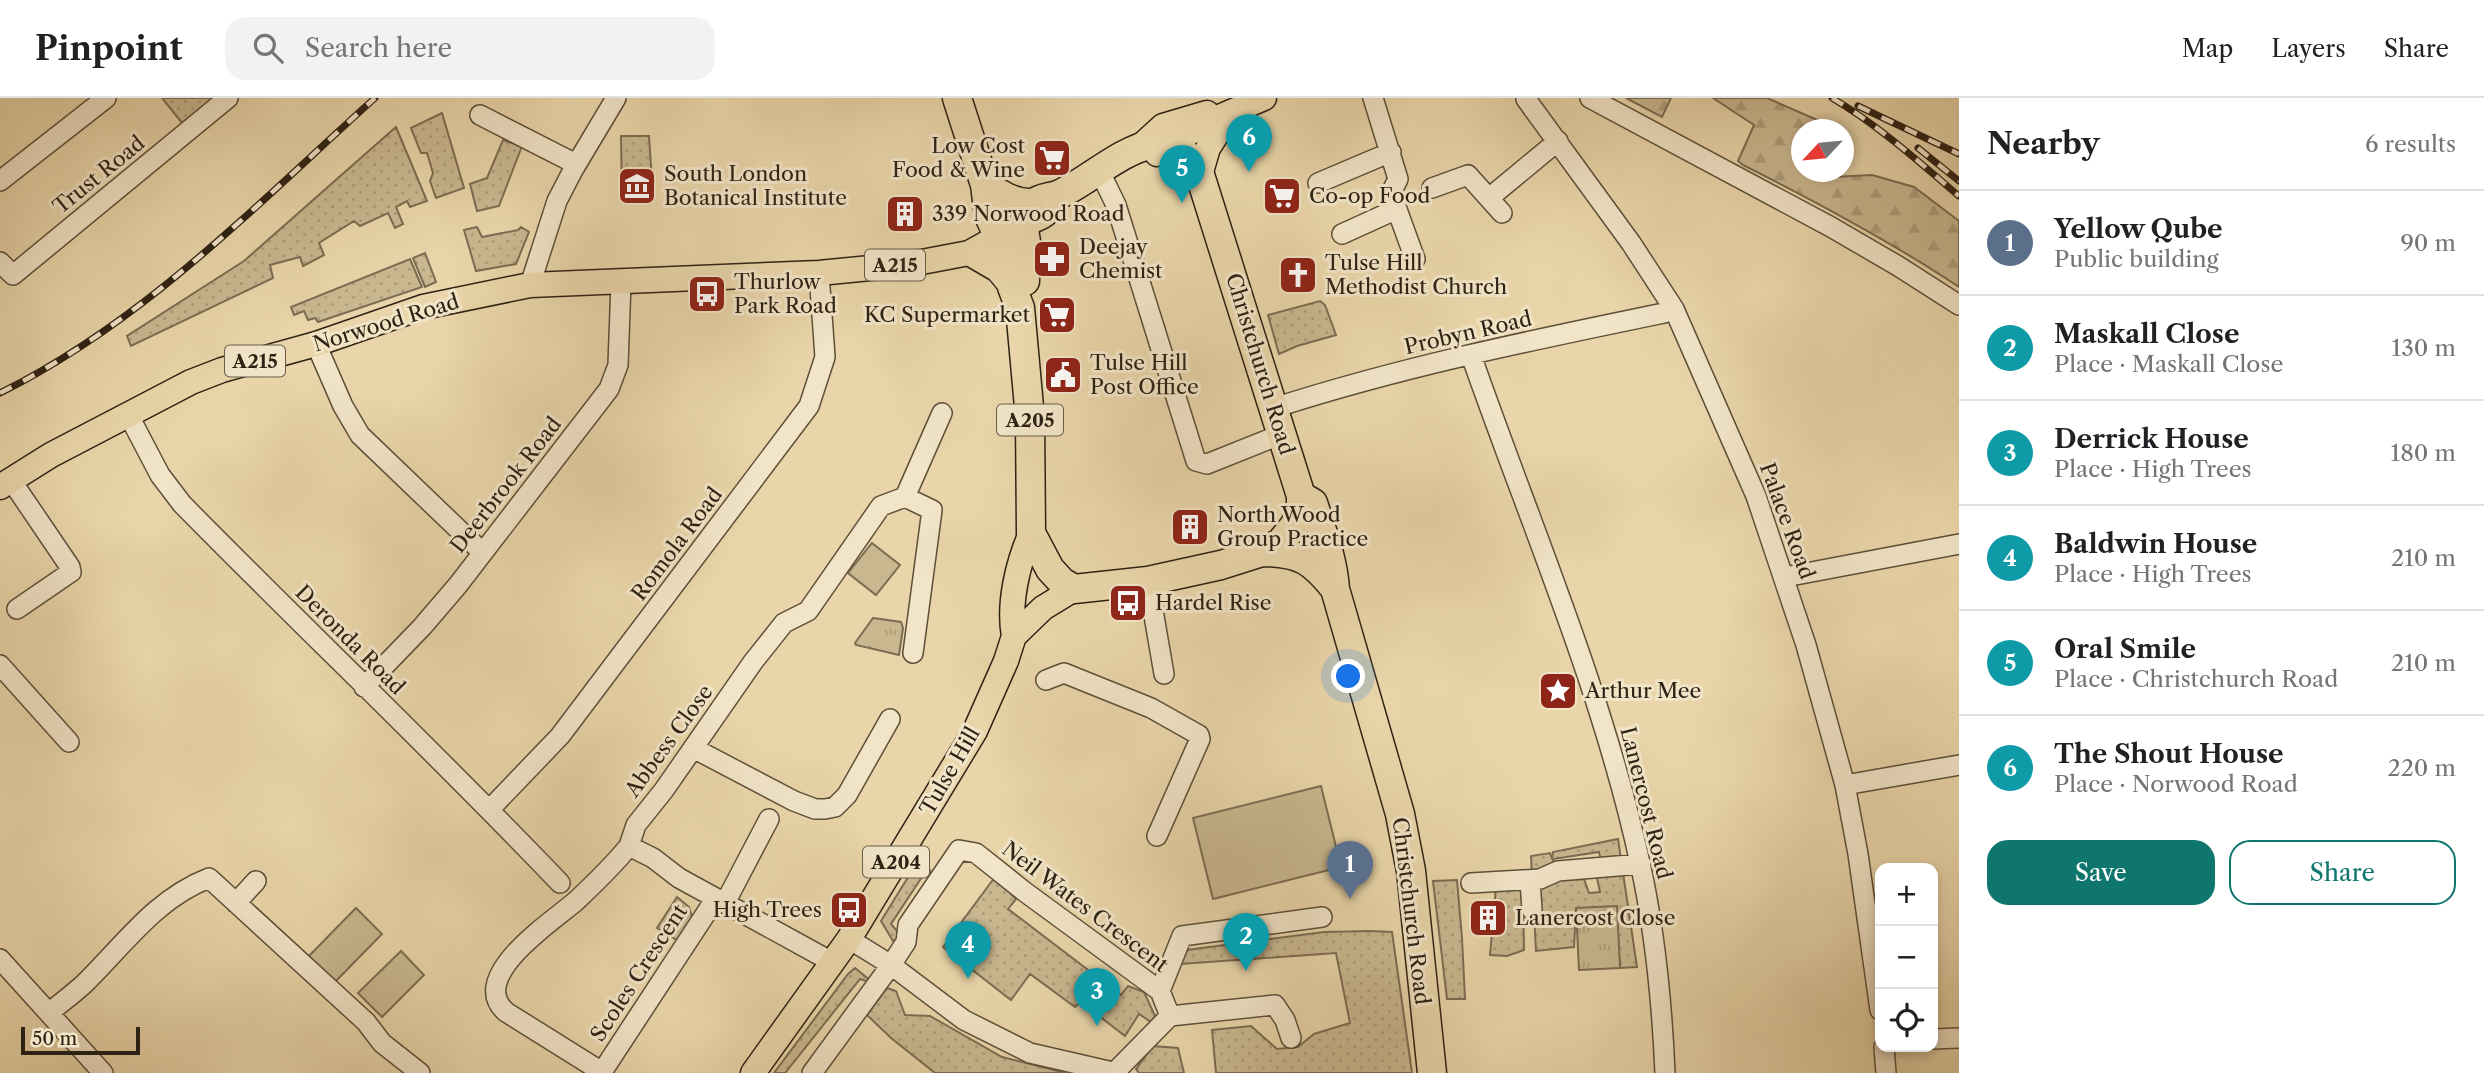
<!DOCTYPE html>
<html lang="en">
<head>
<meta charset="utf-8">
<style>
	body { margin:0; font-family:"Libre Caslon Text",serif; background:#f2f2f2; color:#202124 }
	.controls { position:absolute; right:21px; bottom:21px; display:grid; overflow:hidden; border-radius:14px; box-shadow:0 4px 10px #0003 }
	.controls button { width:63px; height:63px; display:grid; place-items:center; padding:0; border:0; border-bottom:2px solid #e0e0e0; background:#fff; color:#202124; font:35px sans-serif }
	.compass { position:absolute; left:1791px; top:21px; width:63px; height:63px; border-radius:50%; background:#fff; box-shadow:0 4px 10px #0003; rotate:244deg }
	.scale { position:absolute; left:21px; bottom:18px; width:119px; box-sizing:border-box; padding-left:7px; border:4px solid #2e2214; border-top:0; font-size:19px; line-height:24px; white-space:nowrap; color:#2e2214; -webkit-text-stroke:5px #f1e4c7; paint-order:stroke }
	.you { position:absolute; left:1349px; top:579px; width:24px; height:24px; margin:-18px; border:5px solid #fff; border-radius:50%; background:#1a73e8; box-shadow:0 0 0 10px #1a73e833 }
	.badge { display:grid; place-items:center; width:46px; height:46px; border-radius:50%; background:#0f766e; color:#fff; font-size:23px; font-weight:700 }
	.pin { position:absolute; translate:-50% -58px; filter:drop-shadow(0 2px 4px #0008) }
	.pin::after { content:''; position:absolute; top:37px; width:24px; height:21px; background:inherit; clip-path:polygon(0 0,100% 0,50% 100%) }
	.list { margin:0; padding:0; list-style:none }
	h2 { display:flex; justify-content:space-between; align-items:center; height:91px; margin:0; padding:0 28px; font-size:30px }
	h2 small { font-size:23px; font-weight:400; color:#757577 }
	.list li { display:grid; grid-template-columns:46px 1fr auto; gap:21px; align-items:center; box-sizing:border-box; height:105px; padding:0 28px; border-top:2px solid #e0e0e0 }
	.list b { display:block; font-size:26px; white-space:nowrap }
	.list p { margin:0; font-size:23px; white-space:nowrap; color:#757577 }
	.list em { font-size:23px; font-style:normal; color:#757577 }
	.actions { display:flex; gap:14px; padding:21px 28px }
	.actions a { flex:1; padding:16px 0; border:2px solid #0f766e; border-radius:21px; text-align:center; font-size:24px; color:#0f766e }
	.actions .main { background:#0f766e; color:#fff }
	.icon { flex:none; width:38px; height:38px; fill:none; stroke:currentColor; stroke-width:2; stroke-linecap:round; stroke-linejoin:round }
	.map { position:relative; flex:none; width:1959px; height:975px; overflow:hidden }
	header { display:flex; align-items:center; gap:42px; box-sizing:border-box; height:98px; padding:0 35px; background:#fff; border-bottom:2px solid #e0e0e0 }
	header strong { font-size:33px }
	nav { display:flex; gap:38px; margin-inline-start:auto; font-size:24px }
	.search { width:490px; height:63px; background:#f2f2f2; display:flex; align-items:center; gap:18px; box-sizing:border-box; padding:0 24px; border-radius:21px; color:#757577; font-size:26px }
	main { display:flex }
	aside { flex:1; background:#fff }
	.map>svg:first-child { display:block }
</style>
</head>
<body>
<header>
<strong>Pinpoint</strong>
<div class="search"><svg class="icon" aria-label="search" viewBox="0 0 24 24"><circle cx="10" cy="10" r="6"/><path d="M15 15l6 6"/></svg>Search here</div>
<nav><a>Map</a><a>Layers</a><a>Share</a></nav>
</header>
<main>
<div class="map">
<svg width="1959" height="975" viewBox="0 0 1959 975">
	<defs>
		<pattern id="grass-dots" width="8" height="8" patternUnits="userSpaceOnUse" patternTransform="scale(1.75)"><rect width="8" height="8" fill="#c9b790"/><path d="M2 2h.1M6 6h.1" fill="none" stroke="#ad9d7b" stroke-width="1.8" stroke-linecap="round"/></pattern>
		<pattern id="forest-firs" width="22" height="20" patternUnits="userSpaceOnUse" patternTransform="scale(1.75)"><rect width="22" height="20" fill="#c9b790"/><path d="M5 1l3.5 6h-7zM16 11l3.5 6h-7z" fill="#ad9d7b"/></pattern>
		<pattern id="park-tufts" width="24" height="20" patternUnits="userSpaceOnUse" patternTransform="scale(1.75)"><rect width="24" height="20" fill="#c9b790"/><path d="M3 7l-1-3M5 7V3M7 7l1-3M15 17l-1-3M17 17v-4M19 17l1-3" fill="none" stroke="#ad9d7b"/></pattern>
	</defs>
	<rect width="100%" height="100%" fill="#e9d5a9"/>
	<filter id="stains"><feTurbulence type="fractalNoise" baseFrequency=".00286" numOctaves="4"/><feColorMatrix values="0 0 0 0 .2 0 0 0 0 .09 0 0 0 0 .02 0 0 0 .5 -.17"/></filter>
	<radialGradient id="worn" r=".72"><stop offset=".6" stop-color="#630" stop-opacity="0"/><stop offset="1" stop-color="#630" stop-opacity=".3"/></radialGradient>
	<path fill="url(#grass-dots)" stroke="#7c6c52" stroke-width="2" fill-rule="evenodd" d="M162,0H217L183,26Z
		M442,15L464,90L436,100L430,83L433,75L427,55H421L411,30Z
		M396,29L427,103L410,109L407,103L396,109L403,126L395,130L388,115L360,128L354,123L319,145L324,157L303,168L300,159L270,167L273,180L131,248L127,238L244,163Z
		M621,38H649L653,99L622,97Z
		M503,42L522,48L499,108L477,113L470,86L487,80Z
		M477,129L482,139L518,132L521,129L529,134L516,166L476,173L464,132Z
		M425,155L436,184L425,189L413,160Z
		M410,161L422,189L318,224L315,220L308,222L304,213L294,217L291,209Z
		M1320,203L1325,207L1336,237L1297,248L1279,256L1268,217Z
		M1618,741L1637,869L1620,870L1616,809L1576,811L1574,849L1536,853L1531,758L1550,755L1552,761L1553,754ZM1599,754L1604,776L1597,780L1600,794L1589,795L1584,781L1557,782L1553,761Z
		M918,763L928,769L933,778L926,773L891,826L902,839L893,843L881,823Z
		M995,779L1016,801L1008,811L1121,897L1128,888L1144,894L1155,918L1151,924L1139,916L1125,938L1081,904L1075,909L1030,876L1011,902L943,849Z
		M1457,782L1462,840L1465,901H1447L1433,783Z
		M1521,786L1523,795L1524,852L1507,858L1490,857L1496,789Z
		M1371,833L1392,834L1412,975H1216L1212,932L1251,928L1277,951L1298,949L1314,936L1350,925L1336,855L1181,866L1187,852L1324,834Z
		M855,870L871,883L869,884L860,881L785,975H774L848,876Z
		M887,890L896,893L905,917L930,918L1002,959L1066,975H935L891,940L867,917Z
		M1153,948L1178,950L1184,975H1139L1136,971Z"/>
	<path fill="url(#forest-firs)" stroke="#7c6c52" stroke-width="2" d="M1626,0H1671L1662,19Z
		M1713,0H1767L1838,31L1801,32V74H1831L1833,79L1872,77L1914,89L1959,123V189C1890,143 1817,104 1743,67L1738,63L1754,27Z"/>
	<path fill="url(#park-tufts)" stroke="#7c6c52" stroke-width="2" d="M873,520L901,524L903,530L899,557L856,547L855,545Z
		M677,799L689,809L692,819L680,844L657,830Z
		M1617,808L1620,870L1579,872L1576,810Z"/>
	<path fill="#c9b790" stroke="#7c6c52" stroke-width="2" d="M872,445L900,467L876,497L848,475Z
		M1321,688L1341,769L1213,801L1193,720Z
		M356,810L382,836L331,888L305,862Z
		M401,853L424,877L382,919L358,895Z"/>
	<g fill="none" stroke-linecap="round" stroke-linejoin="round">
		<defs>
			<path id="minor" d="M1373,0L1398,81L1391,95L1415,161
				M1590,0L1831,129L1898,168L1959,207
				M1526,1L1631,145L1674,211L1756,398L1806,547L1845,687L1858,756L1880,912
				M480,17L576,66
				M1099,72L1116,107L1196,363L1207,366L1282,336
				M0,83L106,0
				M1318,85L1391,54
				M1432,90L1468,77L1502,115
				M1489,100L1558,43
				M1342,136L1397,111
				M0,164L13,177L228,0
				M530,187L557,103L573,72L616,0
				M316,246L343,308L360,337L482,454
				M1471,257C1530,426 1602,590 1640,765C1655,833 1662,905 1665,975
				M1274,310C1401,269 1533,242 1664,215L1674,211
				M128,316L160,377L182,406C307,533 437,656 560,785
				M11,382L70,469L71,474L17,511
				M905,399L932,412L913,555
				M905,399L942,315
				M1785,479L1959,446
				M1148,483L1164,576
				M0,567L69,644
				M1046,582L1064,575L1151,610L1199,637L1200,641L1157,738
				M364,589L422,529L458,487L609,291L618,267L621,184
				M693,650L794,703L815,711H825L835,709L847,697L890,621
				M1845,687L1959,667
				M490,711L560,638L809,308L825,259L819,175
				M629,748C613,768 595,785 576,803C553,823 466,879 506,914L602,974L716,800
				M1530,782L1532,812
				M1471,785L1540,781L1558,773L1641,766
				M236,805L256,783
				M725,805L769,721
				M849,841L891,867L964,922L1030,955L1117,975
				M0,861L103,975
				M832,864L679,780L653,760L629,748L636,727L664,692L753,564L784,525L808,513L881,408L905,399
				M1160,893L1182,838L1322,819
				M50,914C61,905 73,896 84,886C124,847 155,801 209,780L366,924L382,945L420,975
				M1933,941L1959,940
				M1884,949L1886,975
				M1115,974L1170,918L1275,907L1285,922L1291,940
				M812,975L891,867L906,844L908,827L959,752L976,755L1025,794L1160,893L1170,918"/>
			<path id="major" d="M1141,48L1163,28L1207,15
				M1157,56L1203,26L1264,0
				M1200,77L1208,50L1231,14
				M1023,125C1043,121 1051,115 1059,96
				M969,155L998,172L1012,189
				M0,389L51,357L191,284L222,272L316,246L423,209L530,187L819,175L911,166L969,155L1014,130
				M1014,538C1008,505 1018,465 1031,435
				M753,975L849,841L975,633L1006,563L1014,538L1043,510L1074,491"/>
			<path id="highway" d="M957,0L985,87L989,118L1010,163L1012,189L1020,210L1030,320L1031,435L1050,471L1062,484L1074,491L1148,483L1221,467L1262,454L1280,445L1295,427L1301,408V398L1200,77C1166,6 1105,75 1060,96C1053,99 1046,99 1039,102C1032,105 1037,105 1029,105C1012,105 999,95 985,87
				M1023,125L1026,144L1025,183
				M1301,398L1313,405C1322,433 1333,461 1335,491L1400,716L1411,773L1432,975
				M1262,454C1299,454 1312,462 1335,491"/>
		</defs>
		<use href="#minor" stroke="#5d4f39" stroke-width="22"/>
		<use href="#major" stroke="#2e2214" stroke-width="27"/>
		<use href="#highway" stroke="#2e2214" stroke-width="31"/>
		<use href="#minor" stroke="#f1e4c7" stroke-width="19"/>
		<use href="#major" stroke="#e9d5a9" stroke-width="24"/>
		<use href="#highway" stroke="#e9d5a9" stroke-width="28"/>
		<defs>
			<path id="rail" d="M1832,0C1878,27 1918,63 1959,98
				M1858,8L1959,56
				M1918,50L1959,83
				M0,295C145,223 256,107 375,0"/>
		</defs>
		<use href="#rail" stroke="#2e2214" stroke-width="7"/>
		<use href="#rail" stroke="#f1e4c7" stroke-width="4.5" stroke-dasharray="13" stroke-linecap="butt"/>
	</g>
	<defs>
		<symbol id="supermarket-square" viewBox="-11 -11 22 22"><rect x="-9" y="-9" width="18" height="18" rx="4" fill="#8f2418" stroke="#f1e4c7"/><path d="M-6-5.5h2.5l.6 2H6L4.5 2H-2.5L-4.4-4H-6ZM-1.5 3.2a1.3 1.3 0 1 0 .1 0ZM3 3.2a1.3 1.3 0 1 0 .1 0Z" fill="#fff"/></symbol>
		<symbol id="museum-square" viewBox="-11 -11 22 22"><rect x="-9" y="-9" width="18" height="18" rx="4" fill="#8f2418" stroke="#f1e4c7"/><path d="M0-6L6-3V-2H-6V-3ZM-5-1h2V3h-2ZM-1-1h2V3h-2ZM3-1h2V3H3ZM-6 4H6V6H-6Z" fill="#fff"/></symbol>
		<symbol id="building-square" viewBox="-11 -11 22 22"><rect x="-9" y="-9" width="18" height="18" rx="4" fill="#8f2418" stroke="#f1e4c7"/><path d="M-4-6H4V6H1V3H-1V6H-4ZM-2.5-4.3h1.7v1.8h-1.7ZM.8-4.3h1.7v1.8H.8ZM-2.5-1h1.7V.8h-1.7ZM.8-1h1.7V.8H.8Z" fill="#fff"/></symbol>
		<symbol id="pharmacy-square" viewBox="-11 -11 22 22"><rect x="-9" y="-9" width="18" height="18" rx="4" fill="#8f2418" stroke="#f1e4c7"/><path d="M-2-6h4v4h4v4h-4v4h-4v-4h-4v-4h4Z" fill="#fff"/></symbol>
		<symbol id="church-square" viewBox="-11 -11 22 22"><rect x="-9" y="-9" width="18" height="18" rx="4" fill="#8f2418" stroke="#f1e4c7"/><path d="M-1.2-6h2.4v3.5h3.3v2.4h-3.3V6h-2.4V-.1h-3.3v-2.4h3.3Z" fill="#fff"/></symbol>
		<symbol id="bus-square" viewBox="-11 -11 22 22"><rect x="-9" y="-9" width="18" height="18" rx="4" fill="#8f2418" stroke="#f1e4c7"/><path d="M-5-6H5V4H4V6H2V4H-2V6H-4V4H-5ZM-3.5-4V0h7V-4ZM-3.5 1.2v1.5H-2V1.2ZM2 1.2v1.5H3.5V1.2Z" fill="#fff"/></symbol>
		<symbol id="civic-square" viewBox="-11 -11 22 22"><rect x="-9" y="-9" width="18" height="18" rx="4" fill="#8f2418" stroke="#f1e4c7"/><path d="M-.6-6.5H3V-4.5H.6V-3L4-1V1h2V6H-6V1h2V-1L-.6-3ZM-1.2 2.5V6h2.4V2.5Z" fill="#fff"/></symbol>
		<symbol id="sight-square" viewBox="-11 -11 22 22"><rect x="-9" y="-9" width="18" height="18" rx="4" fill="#8f2418" stroke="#f1e4c7"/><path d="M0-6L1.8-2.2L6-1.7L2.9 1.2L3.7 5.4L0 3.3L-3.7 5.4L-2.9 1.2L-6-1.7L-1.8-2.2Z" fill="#fff"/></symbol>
	</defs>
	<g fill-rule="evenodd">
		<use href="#supermarket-square" x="1030" y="38" width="44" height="44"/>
		<use href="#museum-square" x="615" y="66" width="44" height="44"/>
		<use href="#supermarket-square" x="1260" y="76" width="44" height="44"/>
		<use href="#building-square" x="883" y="94" width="44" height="44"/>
		<use href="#pharmacy-square" x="1030" y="139" width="44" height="44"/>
		<use href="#church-square" x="1276" y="155" width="44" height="44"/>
		<use href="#bus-square" x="685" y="174" width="44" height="44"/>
		<use href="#supermarket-square" x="1035" y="195" width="44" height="44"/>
		<use href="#civic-square" x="1041" y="255" width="44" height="44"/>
		<use href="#building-square" x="1168" y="407" width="44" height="44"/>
		<use href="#bus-square" x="1106" y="483" width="44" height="44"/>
		<use href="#sight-square" x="1536" y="571" width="44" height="44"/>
		<use href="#bus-square" x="827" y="790" width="44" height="44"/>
		<use href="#building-square" x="1466" y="798" width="44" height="44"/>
	</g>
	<g text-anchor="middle" stroke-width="6" stroke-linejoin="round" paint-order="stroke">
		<g fill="#f1e4c7" stroke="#685c4a" stroke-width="2">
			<rect x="865" y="151.5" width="60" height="31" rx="5"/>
			<rect x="225" y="247.5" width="60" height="31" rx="5"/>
			<rect x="997" y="306.5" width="66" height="31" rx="5"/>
			<rect x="863" y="748.5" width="66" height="31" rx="5"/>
		</g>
		<g font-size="19" font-weight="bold" fill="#2e2214">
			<text x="895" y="174">A215</text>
			<text x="255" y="270">A215</text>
			<text x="1030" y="329">A205</text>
			<text x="896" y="771">A204</text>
		</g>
		<g font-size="21" fill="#2e2214" stroke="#f1e4c7" text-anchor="start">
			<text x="1025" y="55" text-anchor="end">Low Cost<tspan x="1025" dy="24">Food &amp; Wine</tspan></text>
			<text x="664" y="83">South London<tspan x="664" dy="24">Botanical Institute</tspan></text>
			<text x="1309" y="105">Co-op Food</text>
			<text x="932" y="123">339 Norwood Road</text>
			<text x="1079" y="156">Deejay<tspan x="1079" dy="24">Chemist</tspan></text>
			<text x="1325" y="172">Tulse Hill<tspan x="1325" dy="24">Methodist Church</tspan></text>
			<text x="734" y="191">Thurlow<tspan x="734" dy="24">Park Road</tspan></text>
			<text x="1030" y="224" text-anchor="end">KC Supermarket</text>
			<text x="1090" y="272">Tulse Hill<tspan x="1090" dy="24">Post Office</tspan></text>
			<text x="1217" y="424">North Wood<tspan x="1217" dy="24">Group Practice</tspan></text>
			<text x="1155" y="512">Hardel Rise</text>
			<text x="1585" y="600">Arthur Mee</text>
			<text x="822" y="819" text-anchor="end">High Trees</text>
			<text x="1515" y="827">Lanercost Close</text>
		</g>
		<g font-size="21" fill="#2e2214" stroke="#f1e4c7">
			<text transform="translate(99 77) rotate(-39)" y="7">Trust Road</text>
			<text transform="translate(386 225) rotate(-17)" y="7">Norwood Road</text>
			<text transform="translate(1468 235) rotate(-13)" y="7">Probyn Road</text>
			<text transform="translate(1260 266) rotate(73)" y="7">Christchurch Road</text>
			<text transform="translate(506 387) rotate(-52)" y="7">Deerbrook Road</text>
			<text transform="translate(1787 423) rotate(70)" y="7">Palace Road</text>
			<text transform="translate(677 446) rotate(-53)" y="7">Romola Road</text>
			<text transform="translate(350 542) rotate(45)" y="7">Deronda Road</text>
			<text transform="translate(669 643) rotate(-54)" y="7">Abbess Close</text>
			<text transform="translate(950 673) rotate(-60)" y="7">Tulse Hill</text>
			<text transform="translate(1646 705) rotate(76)" y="7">Lanercost Road</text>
			<text transform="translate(1085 809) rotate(37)" y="7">Neil Wates Crescent</text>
			<text transform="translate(1411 813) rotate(83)" y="7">Christchurch Road</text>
			<text transform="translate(639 875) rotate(-57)" y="7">Scoles Crescent</text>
		</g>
	</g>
	<rect width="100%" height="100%" filter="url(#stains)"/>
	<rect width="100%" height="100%" fill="url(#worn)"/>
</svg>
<div class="controls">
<button>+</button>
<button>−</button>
<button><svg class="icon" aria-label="locate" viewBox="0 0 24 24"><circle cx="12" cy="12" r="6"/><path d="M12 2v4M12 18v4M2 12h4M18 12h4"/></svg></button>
</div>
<svg class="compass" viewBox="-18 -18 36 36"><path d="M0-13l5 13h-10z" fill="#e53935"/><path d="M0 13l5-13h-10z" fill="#757577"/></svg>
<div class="scale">50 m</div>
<div class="you"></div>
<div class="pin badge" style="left:1350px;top:801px;background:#5c6f8a">1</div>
<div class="pin badge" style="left:1246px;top:873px;background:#0f9aa8">2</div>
<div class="pin badge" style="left:1097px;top:928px;background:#0f9aa8">3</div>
<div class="pin badge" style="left:968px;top:881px;background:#0f9aa8">4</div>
<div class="pin badge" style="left:1182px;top:105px;background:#0f9aa8">5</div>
<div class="pin badge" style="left:1249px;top:74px;background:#0f9aa8">6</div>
</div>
<aside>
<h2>Nearby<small>6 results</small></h2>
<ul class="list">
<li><span class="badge" style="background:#5c6f8a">1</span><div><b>Yellow Qube</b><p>Public building</p></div><em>90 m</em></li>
<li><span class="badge" style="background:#0f9aa8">2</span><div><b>Maskall Close</b><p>Place · Maskall Close</p></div><em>130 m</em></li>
<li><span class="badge" style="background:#0f9aa8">3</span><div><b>Derrick House</b><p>Place · High Trees</p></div><em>180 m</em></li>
<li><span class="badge" style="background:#0f9aa8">4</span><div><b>Baldwin House</b><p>Place · High Trees</p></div><em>210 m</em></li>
<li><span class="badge" style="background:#0f9aa8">5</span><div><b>Oral Smile</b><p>Place · Christchurch Road</p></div><em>210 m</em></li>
<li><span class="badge" style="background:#0f9aa8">6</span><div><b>The Shout House</b><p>Place · Norwood Road</p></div><em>220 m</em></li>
</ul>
<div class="actions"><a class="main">Save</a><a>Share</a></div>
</aside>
</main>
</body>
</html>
